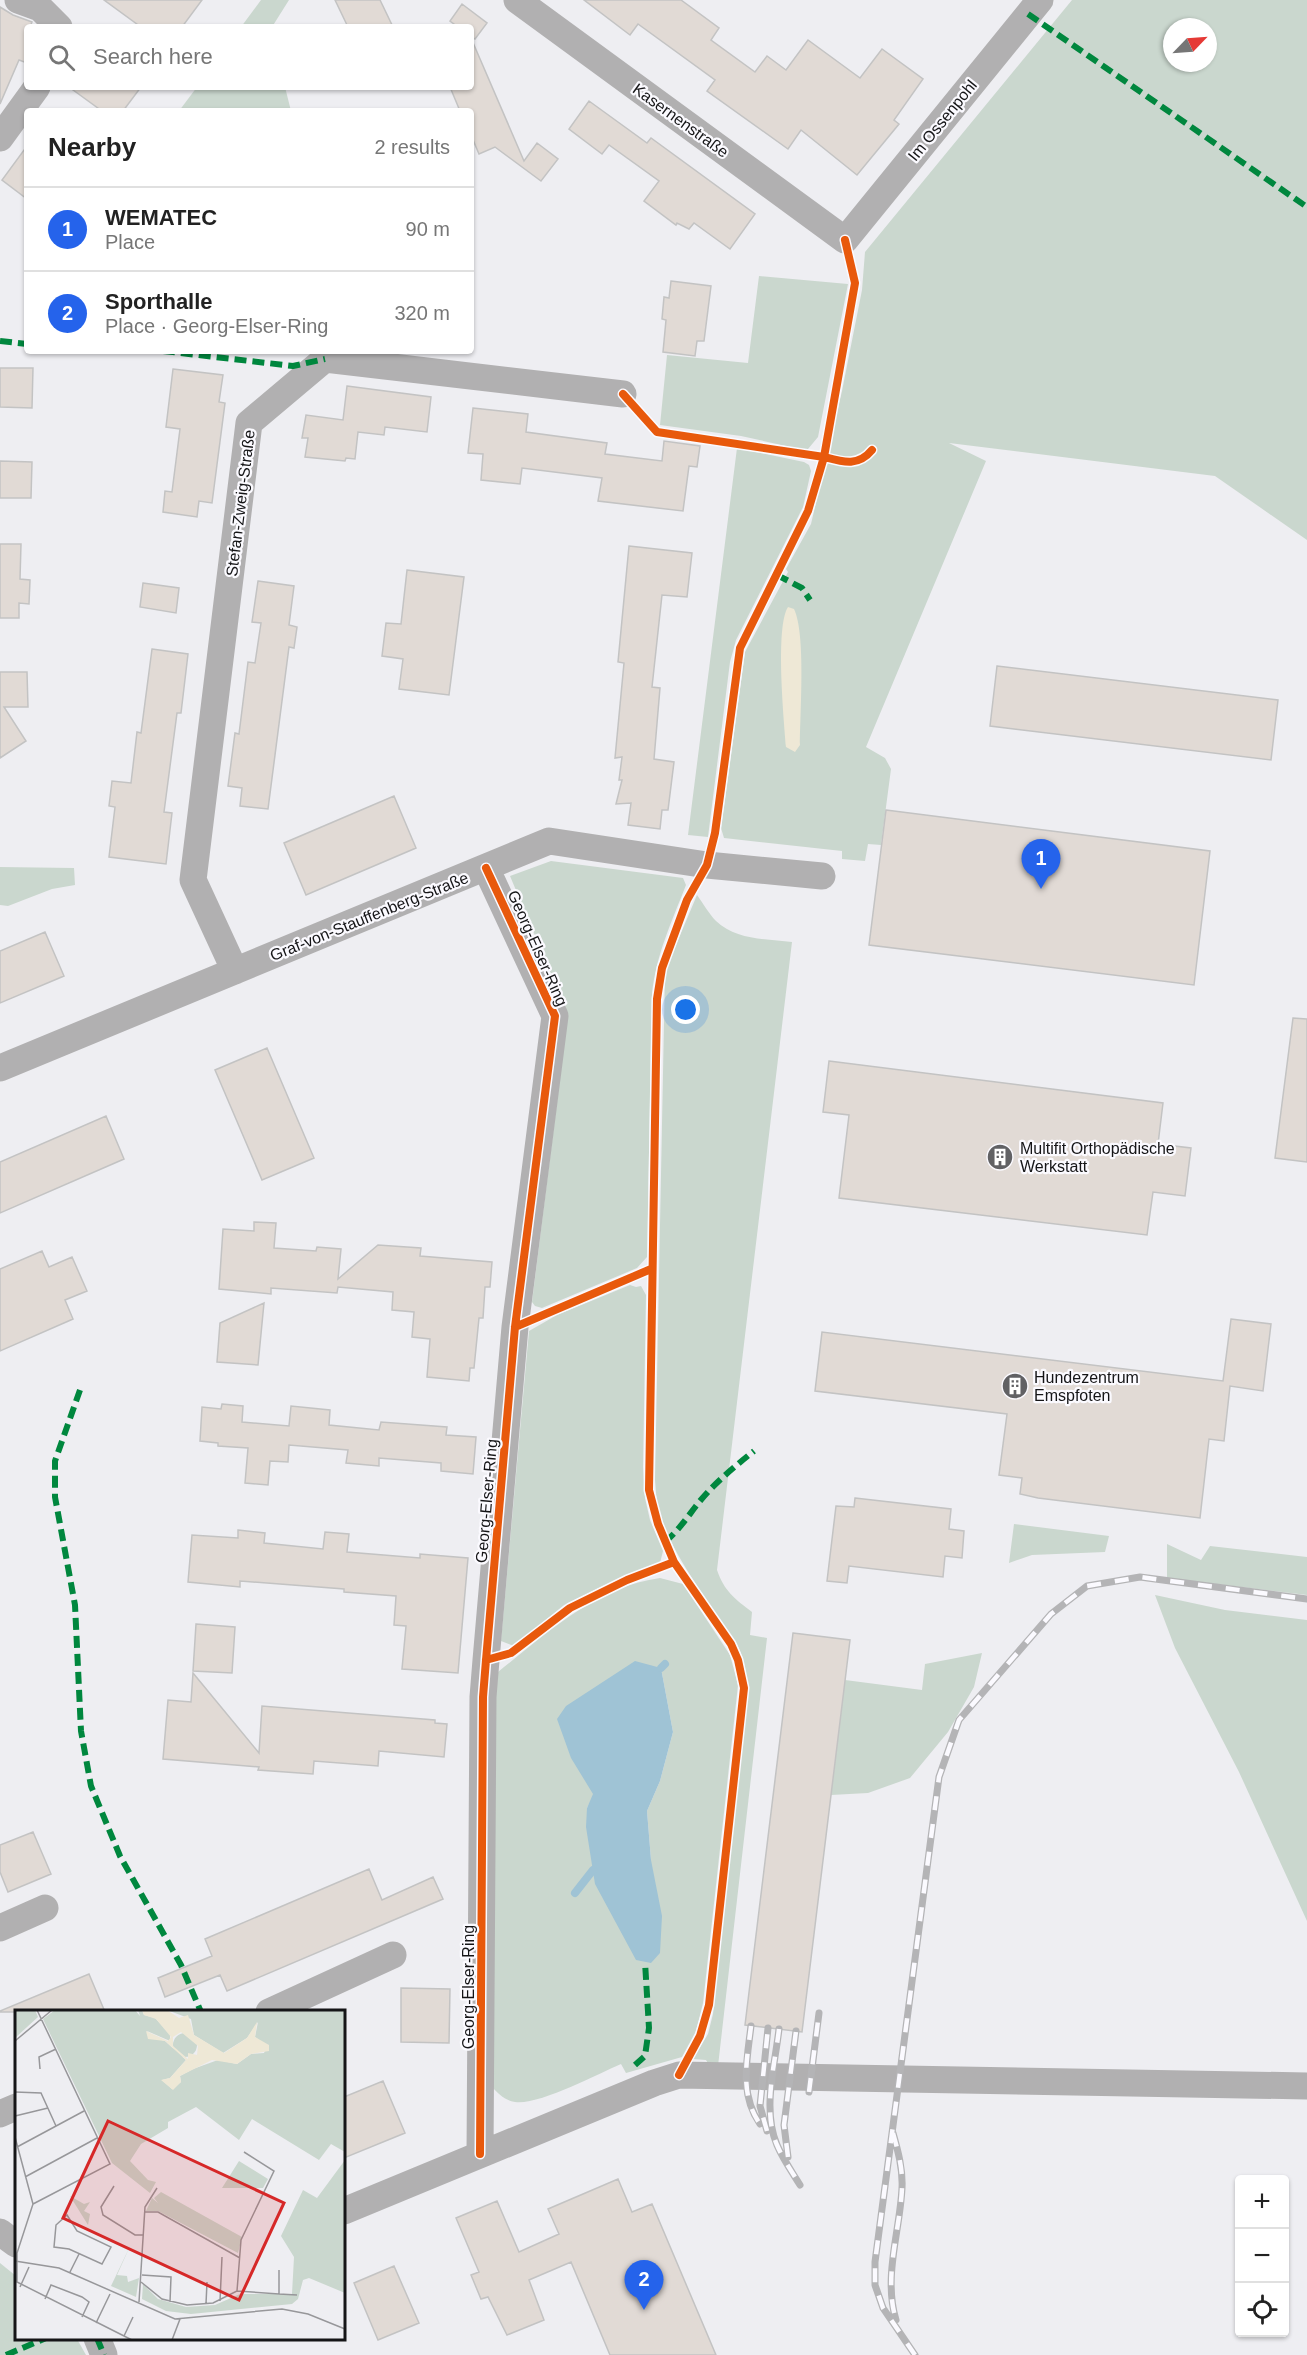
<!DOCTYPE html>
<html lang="en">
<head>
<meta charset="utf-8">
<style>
	body { margin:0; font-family:Arial,sans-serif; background:#f6f6f6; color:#222 }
	.controls { position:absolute; right:18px; bottom:18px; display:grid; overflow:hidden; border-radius:6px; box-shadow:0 2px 4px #0004 }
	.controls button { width:54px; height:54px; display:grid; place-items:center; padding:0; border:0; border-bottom:2px solid #e0e0e0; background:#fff; color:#222; font:30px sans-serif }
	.compass { position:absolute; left:1163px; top:18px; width:54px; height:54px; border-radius:50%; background:#fff; box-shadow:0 2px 4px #0004; rotate:65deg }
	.you { position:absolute; left:686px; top:1010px; width:21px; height:21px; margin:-15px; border:4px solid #fff; border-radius:50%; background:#1a73e8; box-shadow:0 0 0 9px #1a73e833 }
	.badge { display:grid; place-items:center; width:39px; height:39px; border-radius:50%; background:#2563eb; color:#fff; font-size:20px; font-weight:700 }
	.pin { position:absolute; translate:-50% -50px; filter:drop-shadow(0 2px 3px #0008) }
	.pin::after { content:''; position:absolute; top:32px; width:21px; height:18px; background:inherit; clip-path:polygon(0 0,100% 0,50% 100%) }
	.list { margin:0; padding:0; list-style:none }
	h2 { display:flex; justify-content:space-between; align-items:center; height:78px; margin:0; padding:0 24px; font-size:26px }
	h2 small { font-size:20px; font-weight:400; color:#767676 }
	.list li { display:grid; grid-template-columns:39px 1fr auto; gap:18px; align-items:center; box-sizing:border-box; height:84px; padding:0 24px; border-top:2px solid #e0e0e0 }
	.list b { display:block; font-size:22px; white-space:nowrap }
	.list p { margin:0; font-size:20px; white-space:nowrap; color:#767676 }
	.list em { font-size:20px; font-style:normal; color:#767676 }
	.icon { flex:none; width:33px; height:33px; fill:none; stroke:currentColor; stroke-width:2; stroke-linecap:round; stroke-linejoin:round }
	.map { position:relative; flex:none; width:1307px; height:2355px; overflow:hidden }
	.search { position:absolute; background:#fff; box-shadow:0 2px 4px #0004; left:24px; top:24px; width:450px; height:66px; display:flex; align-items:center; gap:15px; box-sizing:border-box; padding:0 21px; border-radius:6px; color:#767676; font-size:22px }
	.panel { position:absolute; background:#fff; box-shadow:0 2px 4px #0004; left:24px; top:108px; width:450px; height:246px; border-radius:6px }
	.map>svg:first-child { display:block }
</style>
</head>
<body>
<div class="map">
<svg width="1307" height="2355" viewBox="0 0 1307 2355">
	<rect width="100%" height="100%" fill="#eeeef2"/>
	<path fill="#cad7ce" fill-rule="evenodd" d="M261,0H289L272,27H241Z
		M1072,0H1307V540L1215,476L949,443L986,461L866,747L885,758L891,769L881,845L868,844L865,861L842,859V851L724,838L721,828L745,652L788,572L786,569L811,524L842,391L862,290L865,252ZM1172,27H1208V63H1172Z
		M197,87H285L291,111H179Z
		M759,276L848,284L818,437L808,449H800L741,436L660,425L667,355L748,363Z
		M737,448L804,462L809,465L811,471L803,507L736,640L730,662L708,837L688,835Z
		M551,861L683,878L686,885C672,921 656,955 652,994L647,1257L637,1268L542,1308L535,1306L532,1302L568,1014L510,876Z
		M0,867L74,868L75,885L52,889L8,906L0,905Z
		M697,895C703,903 709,914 716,921C736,940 766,939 792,942L717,1570C724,1591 735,1599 752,1612L750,1635L767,1638L718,2066L710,2067L706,2060L693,2059L708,2034L713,2014L748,1695C747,1676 745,1661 737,1644C712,1606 669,1552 658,1508C656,1499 656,1489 655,1480L665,971Z
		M630,1285L636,1287L641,1286L646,1295L643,1467L645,1498L650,1520L663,1551L660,1563L626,1575L564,1605L514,1646L501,1641L529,1331L557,1315Z
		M1014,1524L1109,1536L1105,1552L1032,1555L1009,1563Z
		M1167,1544L1201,1560L1210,1546L1307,1557V1595L1167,1578Z
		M660,1578L683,1584L730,1655L738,1685L703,2003L696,2031L682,2057L626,2073L621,2064C598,2074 537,2106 515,2102C504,2100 499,2094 492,2087L491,1752L498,1672C547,1633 596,1587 660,1578ZM661,1668L673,1732L660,1781L647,1811L651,1860L587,1808Z
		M1155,1595L1225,1610L1307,1620V1921L1239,1772L1175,1648Z
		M982,1653L974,1687L948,1732L910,1778L868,1793L831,1795L845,1680L922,1690L925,1664Z
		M0,2263L16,2276V2338L77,2339L86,2355H0Z"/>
	<path fill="#eee8d6" d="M788,607L794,609C806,634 800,714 800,745L795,752L786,747C784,720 775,627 788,607Z"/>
	<path fill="#9fc3d5" d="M635,1661L661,1668L673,1732L660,1781L647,1811L651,1860L662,1916L660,1953L651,1963L636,1960L595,1884L586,1827L587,1808L593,1794L571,1758L557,1719L566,1706Z"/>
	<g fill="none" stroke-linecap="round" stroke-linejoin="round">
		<path stroke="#9fc3d5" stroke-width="8" d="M661,1668L665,1664
			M575,1893L593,1870"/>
	</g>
	<path fill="#e1dad5" stroke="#c3c3c3" stroke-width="1.5" d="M104,0H202L182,27H141Z
		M335,0H380L393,27H348Z
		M584,0H681L719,28L711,40L755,72L767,56L786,70L808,40L860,78L882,49L923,79L894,120L899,124L857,175L801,130L788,149L707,91L715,80L638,24L630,35Z
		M462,4L487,23L475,39L471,37V27H458L450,21Z
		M0,7L13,15L32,22L30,27H27V63L19,60L0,104Z
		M471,38L524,161L537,143L558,159L541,181L495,147L479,154L471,135V111H460L450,87H471Z
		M69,87H141L123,111H102Z
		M589,101L647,143L651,138L755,214L730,249L694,223L689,229L677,223L676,225L644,201L659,181L609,145L602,154L569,129Z
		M27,146V199L2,180Z
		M671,281L711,286L704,341H697L695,356L663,352L666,320L662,319L664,297L669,298Z
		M0,368H33L32,408L0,407Z
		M173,369L223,375L219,402L225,403L212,503L199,501L197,517L163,512L165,491L172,492L180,429L166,427Z
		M347,386L431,397L427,432L385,427L384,435L358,432L355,459L346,458L345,461L305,457L308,438H302L306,415L343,420Z
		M473,408L528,414L526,432L607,443L605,454L662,461L664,441L700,446L697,467L689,466L683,511L598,501L602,478L522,468L520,484L481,480L483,454L468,453Z
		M0,461L32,462L31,498H0Z
		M0,544H21L20,579L30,580L29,604L19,603V618H0Z
		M629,546L692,553L687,597L662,595L652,687L660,688L654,759L674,762L668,810H662L660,829L628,825L631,803L616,804L622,780H619L622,757L615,758L624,663L618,662Z
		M407,570L464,577L449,695L399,689L403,659L382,656L386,623L401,624Z
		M258,581L294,586L289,625L297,627L294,648L289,647L268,809L240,806L242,788L228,786L235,733L239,734L248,662L255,663L261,623L252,622Z
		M143,583L179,588L176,613L140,607Z
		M152,649L188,654L181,713H177L164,812L172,813L166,864L109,857L115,807L109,806L112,781L131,783L137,732L141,733Z
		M997,666L1278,700L1271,760L990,726Z
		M0,672H27L28,707H4L26,741L0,758Z
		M394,796L416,848L306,895L284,843Z
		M886,810L1210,851L1194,985L869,945Z
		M45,932L64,976L0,1003V951Z
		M1293,1018L1307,1019V1162L1275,1158Z
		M267,1048L314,1158L262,1180L215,1070Z
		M829,1061L1163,1103L1158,1144L1191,1148L1185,1196L1153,1192L1147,1235L839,1198L849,1115L823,1112Z
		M106,1116L124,1159L0,1213V1162Z
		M254,1222L276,1223L274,1248L316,1251L317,1247L341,1249L338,1279L378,1245L421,1248L420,1256L492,1262L490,1287H485L483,1318H479L474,1368H470L469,1381L427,1377L430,1339L412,1337L414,1312L392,1310L393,1292L338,1287L337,1293L271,1288V1294L219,1289L223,1229L254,1231Z
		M42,1251L49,1267L72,1257L87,1291L65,1300L73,1319L0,1351V1269Z
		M264,1303L258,1365L217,1362L220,1323Z
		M1231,1319L1271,1324L1263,1391L1230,1386L1224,1441L1209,1439L1200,1518L1038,1498L1020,1494L1022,1478L999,1475L1007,1414L815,1391L822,1332L1223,1381Z
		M222,1404L243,1406L242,1422L289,1426L291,1406L330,1410L329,1425L379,1430L381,1422L447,1427L446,1435L476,1437L473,1474L441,1471V1463L379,1458V1466L346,1463L348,1450L289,1445L288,1462L270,1461L268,1485L245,1483L248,1448L218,1446V1443L200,1441L202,1407L221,1409Z
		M855,1498L951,1509L949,1529L964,1531L962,1558L945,1556L943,1577L849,1566L847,1583L827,1581L836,1506L854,1507Z
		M238,1530L265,1533L264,1543L323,1549L325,1532L349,1534L347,1552L420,1558V1554L468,1558L458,1673L402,1669L406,1626L394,1625L396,1596L344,1592V1589L240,1581V1587L188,1582L192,1535L238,1538Z
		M196,1624L235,1627L232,1673L193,1671Z
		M793,1633L850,1640L802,2032L745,2025Z
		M193,1673L259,1753L262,1706L435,1720V1723L447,1724L444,1757L379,1751L378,1766L314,1761L313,1774L258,1770L259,1767L163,1759L168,1700L191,1702Z
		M33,1832L51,1874L8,1892L0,1872V1845Z
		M369,1869L382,1900L433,1877L443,1899L227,1991L220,1975L165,1997L158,1978L212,1956L205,1939Z
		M89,1974L105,2012H0V2011Z
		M401,1988L450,1989L449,2043L401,2042Z
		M383,2081L405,2133L344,2158V2097Z
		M618,2179L632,2212L652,2204L716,2355H610L571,2262L529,2280L544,2320L507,2335L488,2297L481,2299L471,2275L479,2272L456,2218L497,2201L519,2252L559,2234L548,2209Z
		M394,2266L419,2323L378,2340L354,2283Z"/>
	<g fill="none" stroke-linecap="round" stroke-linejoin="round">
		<path stroke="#b1b0b1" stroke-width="27" d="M18,0L40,8L59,27
			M517,0L845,240L1040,0
			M0,138L37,87
			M235,971L193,880L249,423L325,359L623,394
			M0,1068L549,841L707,865L822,876
			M0,1928L45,1908
			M269,2012L393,1955
			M0,2114L16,2107
			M480,2154L483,1697L486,1660L515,1327L555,1016L486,868
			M344,2211L654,2083L679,2075L1307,2086
			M0,2232L16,2244
			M97,2338L104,2355"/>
		<defs>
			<path id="rail" d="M751,2026C747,2060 739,2094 760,2124
				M779,2029C775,2065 762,2110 777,2145C783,2159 792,2172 800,2185
				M809,2092L819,2013
				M767,2131L760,2106L768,2028
				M893,2133C898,2151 903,2169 902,2188C900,2231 883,2277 896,2320
				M788,2157L784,2125L796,2031
				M915,2355L883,2308L875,2285V2262L939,1777L959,1720L1051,1614L1087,1586L1140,1577L1307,1599"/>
		</defs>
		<use href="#rail" stroke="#b4b4b6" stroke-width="7"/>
		<use href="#rail" stroke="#fbfaff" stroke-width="4.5" stroke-dasharray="14" stroke-linecap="butt"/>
		<path stroke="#00873e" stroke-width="6" stroke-dasharray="12 6" stroke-linecap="butt" d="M1028,14L1307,207
			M0,341L27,344
			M163,351L293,366L325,359
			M777,575L802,588L810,600
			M80,1390L55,1461V1497L75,1605L81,1731L91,1786L120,1856L181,1965L201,2012
			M665,1542C678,1531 686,1519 696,1506C712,1485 734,1467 754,1451
			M635,2065L645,2056L649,2028L645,1962
			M97,2338L104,2355
			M6,2355L46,2338"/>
		<defs>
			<path id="cycleway" d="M623,394L657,432L824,457C843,462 858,467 872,450
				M515,1327L651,1269
				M486,1660L511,1653L570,1608L627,1580L674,1562
				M679,2075L700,2036L709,2005L744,1688L738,1660L731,1644L674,1562L658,1524L649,1490L657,999L662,968L687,900L707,865L715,833L740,648L808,511L824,457L855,283L845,240
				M480,2154L483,1697L486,1660L515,1327L555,1016L486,868"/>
		</defs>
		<use href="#cycleway" stroke="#fbfaff" stroke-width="11"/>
		<use href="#cycleway" stroke="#e8590c" stroke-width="8"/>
	</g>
	<defs>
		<symbol id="building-disc" viewBox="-11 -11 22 22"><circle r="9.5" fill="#616164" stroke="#fbfaff"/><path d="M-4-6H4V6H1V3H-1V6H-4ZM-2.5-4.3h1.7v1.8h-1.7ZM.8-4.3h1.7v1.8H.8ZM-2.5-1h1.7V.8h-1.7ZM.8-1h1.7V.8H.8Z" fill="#fff"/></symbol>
	</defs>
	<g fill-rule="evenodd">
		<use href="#building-disc" x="985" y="1142" width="30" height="30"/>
		<use href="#building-disc" x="1000" y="1371" width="30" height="30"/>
	</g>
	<g text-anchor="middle" stroke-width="4.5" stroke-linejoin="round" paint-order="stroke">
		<g font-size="16" fill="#151517" stroke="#fbfaff">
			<text transform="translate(681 120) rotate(36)" y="6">Kasernenstraße</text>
			<text transform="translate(942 120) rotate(-51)" y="6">Im Ossenpohl</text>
			<text transform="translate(240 503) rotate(-83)" y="6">Stefan-Zweig-Straße</text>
			<text transform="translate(369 916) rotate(-22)" y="6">Graf-von-Stauffenberg-Straße</text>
			<text transform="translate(538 948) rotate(66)" y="6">Georg-Elser-Ring</text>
			<text transform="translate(486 1501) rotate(-85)" y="6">Georg-Elser-Ring</text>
			<text transform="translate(468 1987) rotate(-90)" y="6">Georg-Elser-Ring</text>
		</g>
		<g font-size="16" fill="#151517" stroke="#fbfaff" text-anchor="start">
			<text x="1020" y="1154">Multifit Orthopädische<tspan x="1020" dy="18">Werkstatt</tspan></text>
			<text x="1034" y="1383">Hundezentrum<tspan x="1034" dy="18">Emspfoten</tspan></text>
		</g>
	</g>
	<g transform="translate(15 2010)">
		<rect width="330" height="330" fill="#eeeef2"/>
		<path d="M0,0H20L23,7L0,28ZM40,0H120L125,6L123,0H127L129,5L140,8L155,24V31L132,21L136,27L150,31L171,50L155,68L147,70L157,79L166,72L165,66L178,59L203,50L222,54L236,44L249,43L252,36L240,27L243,12L232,28L208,43L179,25L176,9L152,0H330V142L316,134L304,150L237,109L224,130L181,97L153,112V118L126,134L115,151L133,170L141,172L135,183L97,153L28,9ZM158 35a12 12 0 1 1 24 0a12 12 0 1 1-24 0ZM330,150V283L294,268L288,270L283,289L277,294L176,304L151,301L127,289L128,274L143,289L171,297L200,295L225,284H277L279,247L266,226L288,180L302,188ZM224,151L253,169L248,178H207ZM146,182L227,227L223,243L143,201H131L137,188L143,193L139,188ZM55,186L69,194L75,192L69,201L75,204L73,215ZM116,234L102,265L112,266L113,272L124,268L121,287L96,276Z" fill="#cad7ce"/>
		<path d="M127,0H152L164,8L173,5L179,25L209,43L232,28L242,12L240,27L254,35V41L236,44L222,54L197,50L165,66L166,72L158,80L146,70L155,68L171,50L150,31L133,29L131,21L153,31L156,27L141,9L129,5ZM166,22L183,36L182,45L173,43V49L158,36V27Z" fill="#eee8d6" fill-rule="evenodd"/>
		<path fill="none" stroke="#97979a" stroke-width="1.5" d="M0,31L37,0M25,59L24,47L41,39M0,82L26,83L41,116M0,106L33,98M0,127L18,194L2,243V272L117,330M2,137L69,101M10,167L82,128M99,176L86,197L88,205L120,225H128M18,194L95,154L22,0M129,202H143L225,248M52,205L62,221L96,237L87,254L54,239L39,237L41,215ZM0,251L44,258L160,309L267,299L293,304L330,319M55,262L64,244M127,265L156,267L155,292M126,272L147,289L172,295L198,293L222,281L226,230L259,161L229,142M5,277L14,257M222,281L264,284V260M264,284L282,285M30,289L36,275L67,287L74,292L67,307M205,291L207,247M124,292L130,197L142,178M191,294L192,272M81,313L95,284M109,326L118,307M157,330L165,309"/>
		<path fill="#d62828" fill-opacity="0.15" stroke="#d62828" stroke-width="3" d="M93,111L269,193L224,290L48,208Z"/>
		<rect width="330" height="330" fill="none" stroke="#151517" stroke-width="3"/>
	</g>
</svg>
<div class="controls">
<button>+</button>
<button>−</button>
<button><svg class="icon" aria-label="locate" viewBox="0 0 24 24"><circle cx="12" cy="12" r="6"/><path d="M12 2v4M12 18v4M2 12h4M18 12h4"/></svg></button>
</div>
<svg class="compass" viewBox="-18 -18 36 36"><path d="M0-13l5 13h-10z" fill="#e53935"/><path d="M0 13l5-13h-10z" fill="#767676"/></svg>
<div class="you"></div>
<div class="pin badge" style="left:1041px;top:889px">1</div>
<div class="pin badge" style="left:644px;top:2310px">2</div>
<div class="search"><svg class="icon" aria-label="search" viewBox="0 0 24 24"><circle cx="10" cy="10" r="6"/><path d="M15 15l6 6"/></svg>Search here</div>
<section class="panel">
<h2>Nearby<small>2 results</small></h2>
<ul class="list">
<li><span class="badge">1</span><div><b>WEMATEC</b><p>Place</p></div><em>90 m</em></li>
<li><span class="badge">2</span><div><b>Sporthalle</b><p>Place · Georg-Elser-Ring</p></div><em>320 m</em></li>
</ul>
</section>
</div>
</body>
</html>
